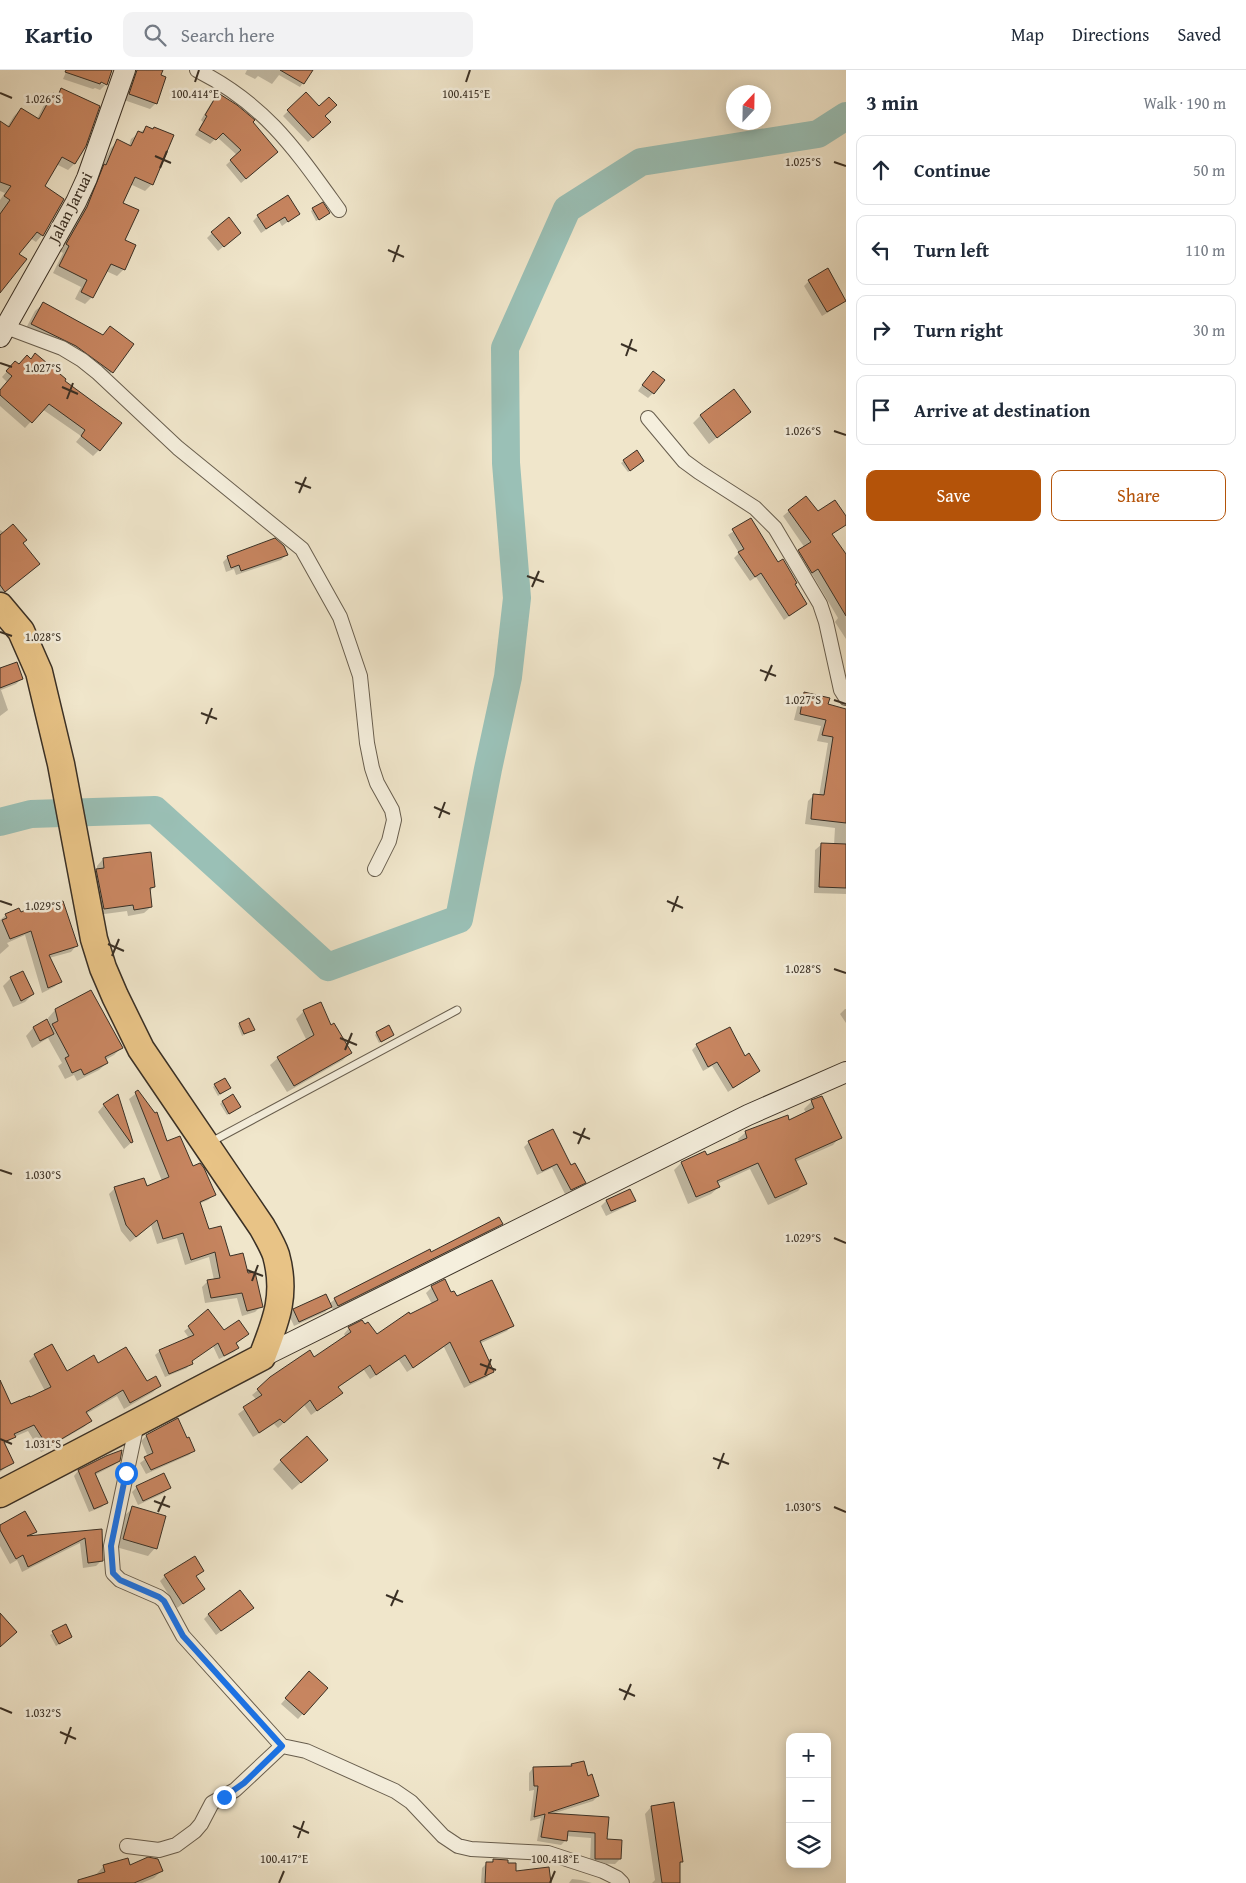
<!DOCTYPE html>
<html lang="en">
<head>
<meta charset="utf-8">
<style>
	body { margin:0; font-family:"Gentium Book Plus",serif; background:#f2f2f3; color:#1f2937 }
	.controls { position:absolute; right:15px; bottom:15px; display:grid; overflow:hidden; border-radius:10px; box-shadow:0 2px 12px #0003 }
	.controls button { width:45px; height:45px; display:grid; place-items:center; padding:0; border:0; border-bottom:1px solid #e0e1e3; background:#fff; color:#1f2937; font:25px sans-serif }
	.compass { position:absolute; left:726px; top:15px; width:45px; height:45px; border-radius:50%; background:#fff; box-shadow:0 2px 12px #0003; rotate:22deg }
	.stop { position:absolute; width:15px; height:15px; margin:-11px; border:4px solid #1a73e8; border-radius:50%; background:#fff }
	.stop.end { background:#1a73e8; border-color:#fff; box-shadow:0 1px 5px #0008 }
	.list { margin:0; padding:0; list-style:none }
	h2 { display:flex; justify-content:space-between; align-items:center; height:65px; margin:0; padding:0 20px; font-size:21px }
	h2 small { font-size:16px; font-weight:400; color:#747a83 }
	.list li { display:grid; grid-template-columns:32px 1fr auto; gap:15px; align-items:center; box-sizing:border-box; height:70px; margin:0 10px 10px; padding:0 10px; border:1px solid #e0e1e3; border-radius:10px }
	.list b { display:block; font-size:19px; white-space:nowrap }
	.list em { font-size:16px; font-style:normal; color:#747a83 }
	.actions { display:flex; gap:10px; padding:15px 20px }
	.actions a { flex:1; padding:11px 0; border:1px solid #b45309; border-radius:10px; text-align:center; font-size:18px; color:#b45309 }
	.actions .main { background:#b45309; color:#fff }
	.icon { flex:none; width:28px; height:28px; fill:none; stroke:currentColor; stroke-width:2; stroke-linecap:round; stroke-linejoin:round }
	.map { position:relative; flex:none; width:846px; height:1813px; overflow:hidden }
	header { display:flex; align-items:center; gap:30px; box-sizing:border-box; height:70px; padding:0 25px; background:#fff; border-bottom:1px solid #e0e1e3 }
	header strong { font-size:24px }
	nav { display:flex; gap:28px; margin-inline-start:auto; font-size:18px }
	.search { width:350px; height:45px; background:#f2f2f3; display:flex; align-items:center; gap:12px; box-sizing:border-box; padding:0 18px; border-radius:10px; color:#747a83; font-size:19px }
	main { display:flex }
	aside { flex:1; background:#fff }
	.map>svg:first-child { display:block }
</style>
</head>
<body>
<header>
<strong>Kartio</strong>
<div class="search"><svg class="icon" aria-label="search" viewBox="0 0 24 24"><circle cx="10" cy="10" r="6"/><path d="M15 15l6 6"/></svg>Search here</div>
<nav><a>Map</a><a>Directions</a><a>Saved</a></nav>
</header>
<main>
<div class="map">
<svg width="846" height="1813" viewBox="0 0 846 1813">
	<rect width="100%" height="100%" fill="#f0e6cb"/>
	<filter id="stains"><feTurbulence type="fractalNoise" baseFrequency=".004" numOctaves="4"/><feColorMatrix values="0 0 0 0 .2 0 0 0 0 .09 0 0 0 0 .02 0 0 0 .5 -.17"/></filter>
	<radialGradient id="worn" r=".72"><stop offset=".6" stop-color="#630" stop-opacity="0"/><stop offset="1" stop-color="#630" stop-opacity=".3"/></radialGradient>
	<path fill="#0003" d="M67,0H112L105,15V13L94,11L105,15L100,20L95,18L93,19L63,9Z
		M129,0H162L156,33L150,39L124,30Z
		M247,0H310L303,13L300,17L279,5L272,14L258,6L255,9L245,4Z
		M61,20L84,76L74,94L68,100L56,94L43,116L42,165L36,172L30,168L18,184L0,222V130L5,123L0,121V60L7,57L14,46L21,39L37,49L46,31L53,24L56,26Z
		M306,24L319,38L324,46V57L308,72L283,46Z
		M218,25L251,52L272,87L241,113L226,95L237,85L217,67L210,74L195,65L203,52L201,50L213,30Z
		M146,58L152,60V114L145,121L130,114L121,133L124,199L117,206L106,201L92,227L85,234L75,229L81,217L53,203L63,183L60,181L80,145L98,103L111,78L118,71L129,76L131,69Z
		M313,139L327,145L316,151L311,141Z
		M298,144L282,156L279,151L261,163L253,151L258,146Z
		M212,163L235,167L218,181L207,168Z
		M809,211L845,230L840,235L822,246L804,216Z
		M43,234L112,302L104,310L24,262L35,241Z
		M30,290L63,311L99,380L93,386L76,372L81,366L42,339L25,358L0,336V321L7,312L2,307L10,298Z
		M648,307L653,323L648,328L638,321Z
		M750,341L709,374L693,353L700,346Z
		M636,382L641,393L628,402L621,393Z
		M789,441L818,443L846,449V454L831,465L846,486V569L835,552L838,548L812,504L806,508L793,487L805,478L783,446Z
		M750,450L806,534L784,550L756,507L750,511L734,488L739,483L728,465Z
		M0,460L22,474L39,494L0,526Z
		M286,485L281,490L236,505L234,499L226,502L223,492L228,487Z
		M0,600L22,608L16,614L1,620L8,640L0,646Z
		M805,624L827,635L846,640V824L814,823L815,780L822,774L834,775L835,758L805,754L808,731L814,725L819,726L828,673L817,671L821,656L794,650L799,630Z
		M103,789L154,817L149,822L151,837L144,843L128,846L127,841L97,845L90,807L97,800V796Z
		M6,845L76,876L71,882L49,888L60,912L54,917L42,923L25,865L7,873L9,876L0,884V850Z
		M11,908L33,924L25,932L13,937L3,916Z
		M320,934L331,957L350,982L343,990L287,1022L270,995L278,988L307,971L296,949L304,941Z
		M845,939H846V953L840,944Z
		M55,940L121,978L114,985L105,990L107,993L99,1000L77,1011L74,1005L65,1009L58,996L62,993L48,968L32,978L26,966L33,958L46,951L49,957H51L48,948Z
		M240,954L251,961L242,966L238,956Z
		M377,963L393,965L379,973L375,965Z
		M697,975L744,988L758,1001L728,1022L712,996L703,1001L692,980Z
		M215,1015L230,1018L218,1026L213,1017Z
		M138,1022L166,1073L192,1098L214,1125L208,1130L199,1134L209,1161L229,1187L247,1205L261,1236L255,1242L242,1246L237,1228L205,1233L202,1217L208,1211L214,1210L209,1187L185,1195L177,1168L157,1174L151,1155L130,1172L121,1161L109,1124L115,1118H146L162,1111L129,1029Z
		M821,1027L840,1067L833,1075L795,1092L805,1113L798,1121L768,1135L750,1099L717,1114L719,1117L711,1124L688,1134L674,1100L681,1093L706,1087L739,1072L738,1069L746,1062L789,1051L806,1043L804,1039L811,1032Z
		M222,1032L237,1039L227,1045L220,1034Z
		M104,1035L132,1072L124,1079L98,1042Z
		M529,1072L570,1097L584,1112L579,1117L565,1124L552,1098L537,1105L524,1077Z
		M630,1121L634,1130L629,1135L606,1146L601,1136L606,1131Z
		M502,1153L497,1158L333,1240L331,1236L325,1242L294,1256L289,1245L294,1240L329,1234L335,1229L431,1184Z
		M432,1217L451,1224L512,1255L507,1261L479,1274L493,1301L487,1307L464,1318L444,1277L407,1302L399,1290L370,1309L364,1300L337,1318L341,1323L311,1345L304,1335L278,1358L274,1354L253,1367L238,1344L257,1330L252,1325L258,1320L314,1288L346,1267L344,1264L349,1258L376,1266L432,1234L426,1223Z
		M201,1249L223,1262L247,1264L235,1274L238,1278L234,1282L219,1289L213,1276L190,1292L187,1298L165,1307L155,1285L160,1281L189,1268L184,1261Z
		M35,1285L66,1303L98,1295L159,1316L153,1322L124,1339L117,1326L86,1344L90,1351L84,1357L41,1382L28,1361L14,1367L4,1375L13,1392L0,1402V1313L10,1336L30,1329L45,1321L29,1291Z
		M178,1350L186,1370L194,1380L189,1385L146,1404L140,1393L148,1387L141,1371L146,1366Z
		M106,1387L119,1391L114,1395L95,1405L106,1432L102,1437L89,1442L74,1406L78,1401Z
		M281,1391L319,1397L292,1420L273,1399Z
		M137,1417L169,1418L164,1423L138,1435L132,1422Z
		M133,1438L155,1478L148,1486L116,1477L125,1445Z
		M0,1457L35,1462L30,1467L100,1461L102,1490L96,1496L83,1498L80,1473L22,1502L17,1490L10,1494L0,1476Z
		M202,1500L195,1507L203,1519L177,1538L160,1511L165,1506Z
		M247,1542L216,1565L204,1549L209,1544Z
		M65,1556L71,1567L56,1576L50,1565Z
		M304,1608L326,1618L298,1649L281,1634Z
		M572,1695L587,1708L598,1726L593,1731L552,1744L607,1748L606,1771L620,1789L615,1794L590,1793L591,1768L566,1766V1770L561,1775L537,1771L541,1748L530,1751L534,1720L529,1721V1703L533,1698L569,1697Z
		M651,1737L682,1791L679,1795V1813H652L655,1810L645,1744Z
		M127,1789L129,1797L161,1801L154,1808L142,1813H88L103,1797Z
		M494,1790L514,1813H481L482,1798L487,1793H490Z
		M572,1809L581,1810L592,1813H569Z"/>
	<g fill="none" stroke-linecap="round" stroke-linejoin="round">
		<path stroke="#9ac0b6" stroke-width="28" d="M0,752L31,744L155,740L328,897L459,849L488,699L508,607L517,528L506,393L505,278L567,139L641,92L818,64L846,46"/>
	</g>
	<path fill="#c78560" stroke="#3a3025" d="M66,0H112L107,15L101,12L100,14L65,2Z
		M137,0H163L161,5L166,7L157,34L129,24Z
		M280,0H313L304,14Z
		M61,18L100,36L86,76L75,94L62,87L45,116L64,129L43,166L37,162L19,184L27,189L0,223V144L10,130L4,126L11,116L0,112V51L9,57L21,38L39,49L53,23L58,26Z
		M306,22L319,36L329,27L337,35L325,46L331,52L313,68L287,40Z
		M218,23L237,35L255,50L253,52L278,82L246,109L230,90L241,80L223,63L216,70L199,60L207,46L205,45Z
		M146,56L153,59L154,57L174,65L153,115L135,107L123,133L139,140L125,170L136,175L125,200L111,194L93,228L81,222L87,210L59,196L69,176L66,174L87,137L104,94L106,95L117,69L131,76L138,61L143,63Z
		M288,125L300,144L288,152L285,147L266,159L257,145Z
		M323,132L330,143L319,150L312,138Z
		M229,147L241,163L224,177L211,162Z
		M828,198L846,231L827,242L808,210Z
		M43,232L103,265L110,256L134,274L113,303L76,276L31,254Z
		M35,283L66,309L65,311L122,353L100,381L81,366L85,360L49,334L32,353L0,325V320L12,306L6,301L15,291L19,294L27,285L31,289Z
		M653,301L665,310L654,324L642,315Z
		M734,319L751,342L717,368L700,345Z
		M637,380L644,391L630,401L623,390Z
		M806,426L818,441L835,430L846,446V455L832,464L846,484V546L818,499L812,503L798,480L811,472L788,440Z
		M751,448L778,492L783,489L797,513L795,514L807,534L789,546L761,503L755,507L738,482L744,479L732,459Z
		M13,454L27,470L23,473L40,494L5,522L0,515V465Z
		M275,468L284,476L288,485L241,501L239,495L231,498L227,486Z
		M17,592L23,609L0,618V598Z
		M804,622L830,628L828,634L846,639V753L811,749L813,724L824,725L833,667L822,665L826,650L800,644Z
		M821,773L846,774V818L819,817Z
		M151,782L155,817L150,818L152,837L134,840L133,835L104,839L96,799L104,798L103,788Z
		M46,831L48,836L63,831L78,876L49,885L62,912L48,918L31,861L10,869L2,850L7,848L5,844L19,838L21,842Z
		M23,901L34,924L21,931L10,907Z
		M91,920L123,978L105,987L108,993L84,1005L81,999L72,1003L65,988L69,986L52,954L58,951L55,939Z
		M321,932L331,955L334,953L352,983L294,1016L277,987L314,965L303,940Z
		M249,948L255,960L244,964L239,953Z
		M47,949L54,964L40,971L33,957Z
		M389,955L394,965L381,972L376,962Z
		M730,957L745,986L749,983L760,1001L733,1018L717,992L708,997L696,974Z
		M225,1008L231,1018L220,1024L214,1014Z
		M138,1020L155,1043L157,1042L167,1071L180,1066L193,1096L200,1093L204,1098L216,1125L200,1132L209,1159L221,1156L230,1186L243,1183L248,1203L255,1202L263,1237L247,1241L242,1223L211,1228L207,1210L220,1208L215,1182L191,1190L183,1163L163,1169L157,1150L136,1167L126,1155L114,1117L144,1108L147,1116L169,1107L135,1022Z
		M118,1024L133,1072L131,1073L103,1034Z
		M233,1024L241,1037L229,1044L222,1031Z
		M822,1026L842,1068L795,1089L807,1114L775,1128L758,1093L717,1111L720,1117L696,1127L681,1092L705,1081L707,1085L747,1068L745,1061L788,1045L789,1050L814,1038L811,1030Z
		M553,1059L571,1095L575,1093L586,1113L571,1120L557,1094L542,1101L528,1071Z
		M630,1119L636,1131L611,1141L606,1130Z
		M499,1147L503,1154L338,1236L334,1228L430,1179L431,1182Z
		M445,1209L451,1222L454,1221L457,1226L492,1210L514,1256L480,1271L494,1302L470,1313L450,1272L413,1298L405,1285L376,1305L370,1295L338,1317L343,1323L317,1341L310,1330L284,1353L280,1349L259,1363L243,1337L262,1325L257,1319L270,1307L310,1280L314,1287L351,1262L348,1257L362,1250L365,1254L368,1252L377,1264L409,1242L410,1244L438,1230L431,1216Z
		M326,1224L332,1237L299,1252L293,1239Z
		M208,1239L224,1260L239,1250L249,1264L236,1273L239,1278L224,1286L218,1273L192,1291L193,1294L169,1304L159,1280L194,1265L188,1256Z
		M52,1274L67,1301L94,1285L98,1293L126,1277L147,1311L156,1306L161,1316L130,1333L123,1320L86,1342L92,1351L48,1377L34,1355L14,1364L16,1367L4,1372L14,1393L0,1400V1310L11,1334L30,1326V1327L51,1317L34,1284Z
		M178,1348L187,1368L189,1367L195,1381L151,1400L144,1387L153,1383L146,1365Z
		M307,1366L328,1390L301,1413L280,1390Z
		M122,1380L120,1391L95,1403L108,1433L94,1439L78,1400L106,1386Z
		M164,1403L171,1418L143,1431L136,1416Z
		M132,1436L166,1446L157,1479L123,1469Z
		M25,1441L37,1462L27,1466L102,1459L103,1491L88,1493L85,1468L28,1497L23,1485L16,1489L0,1460V1455Z
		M195,1486L204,1501L196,1506L205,1519L183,1534L164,1505Z
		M240,1520L254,1538L221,1561L208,1544Z
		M0,1543L17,1562L0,1577Z
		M66,1554L72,1567L59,1574L52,1561Z
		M309,1601L328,1618L304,1645L285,1628Z
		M584,1691L588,1706L592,1704L599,1726L548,1743L609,1747L607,1769L622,1770L621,1789H595V1763L568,1761L567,1771L541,1767L545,1744L534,1747L538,1716H534L533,1697L572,1696L571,1694Z
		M674,1732L683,1792H680V1813H662L651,1736Z
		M148,1787L158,1789L163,1801L134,1813H78V1810L105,1802L103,1795L128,1788L130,1795Z
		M493,1789L508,1790V1793H516V1801L549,1797L551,1813H485L486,1792H493Z"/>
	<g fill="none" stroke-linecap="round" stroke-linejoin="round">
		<defs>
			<path id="lane" d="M209,1073L457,940"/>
			<path id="street" d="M197,0C266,35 295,79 339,140
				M6,257L62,278L82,290L97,302L178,378L302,479L340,547L360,606L367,673L372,698L377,713L392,740L394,750L389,771L375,799
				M648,348L684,391L699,402L755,438L775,458L820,534L826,552L841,620L846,628
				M137,1353L111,1476L113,1503L120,1510L159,1527L164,1531L183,1566L282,1676L306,1681L395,1721L411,1732L443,1766L458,1776L471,1779L548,1783L603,1801L617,1808L622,1813
				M127,1776L159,1780L176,1775L195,1761L201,1754L212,1733L235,1720L282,1676"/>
			<path id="secondary" d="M0,267L76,132L87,108L125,0
				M262,1287L748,1045L846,1002"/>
			<path id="highway" d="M0,536L21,561L39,602L61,694L94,869L103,898L115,926L141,979L262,1157C267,1166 273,1176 276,1185C287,1225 276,1251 262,1287L0,1424"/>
		</defs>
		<use href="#lane" stroke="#685e4e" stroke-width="9"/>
		<use href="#street" stroke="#685e4e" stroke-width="16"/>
		<use href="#secondary" stroke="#3a3025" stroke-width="22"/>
		<use href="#highway" stroke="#3a3025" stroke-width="29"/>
		<use href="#lane" stroke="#f5efdd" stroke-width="7"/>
		<use href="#street" stroke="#f5efdd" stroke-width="14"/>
		<use href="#secondary" stroke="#f5efdd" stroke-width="20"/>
		<use href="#highway" stroke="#e8c386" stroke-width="26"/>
	</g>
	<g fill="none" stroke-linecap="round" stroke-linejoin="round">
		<path stroke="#1a73e8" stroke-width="6" d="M126,1403L111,1476L113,1503L120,1510L159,1527L164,1531L183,1566L282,1676L244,1713L224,1727"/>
	</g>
	<path fill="none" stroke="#3a3025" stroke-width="2" d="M195,12L199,0M466,12L470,0M0,23L12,28M155,86L171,93M834,92L846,96M160,98L167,81M388,180L404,187M393,192L399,175M621,274L637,281M626,286L632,269M0,293L12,297M62,317L78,324M67,329L73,313M834,361L846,365M295,412L311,418M299,423L306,407M527,506L544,512M532,517L539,501M0,562L12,566M760,600L776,606M765,611L772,595M834,630L846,634M201,643L217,649M206,654L212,638M434,737L450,744M439,748L445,732M0,831L12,835M667,831L683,838M672,842L678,826M108,874L124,881M112,886L119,869M834,899L846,903M340,968L357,975M345,980L352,963M573,1062L590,1069M578,1074L585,1058M0,1100L12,1104M834,1168L846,1173M247,1200L263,1206M252,1211L258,1195M480,1294L496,1300M485,1305L491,1289M0,1369L12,1374M713,1388L729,1394M718,1399L724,1383M154,1431L170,1437M834,1437L846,1442M158,1442L165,1426M386,1525L403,1532M391,1536L398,1520M619,1619L635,1626M624,1630L631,1614M0,1638L12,1643M60,1662L76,1669M65,1674L71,1657M293,1756L309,1763M298,1768L304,1751M279,1813L284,1801M550,1813L555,1801"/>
	<g text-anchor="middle" stroke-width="5" stroke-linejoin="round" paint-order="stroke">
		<g font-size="16" fill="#3a3025" stroke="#f5efdd">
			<text transform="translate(70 137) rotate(-63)" y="6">Jalan Jaruai</text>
		</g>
	</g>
	<g font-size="12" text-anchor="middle" fill="#3a3025" stroke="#f5efdd" stroke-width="5" stroke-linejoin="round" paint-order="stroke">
		<text x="195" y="28">100.414°E</text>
		<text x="466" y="28">100.415°E</text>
		<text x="43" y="33">1.026°S</text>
		<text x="803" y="96">1.025°S</text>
		<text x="43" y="302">1.027°S</text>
		<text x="803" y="365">1.026°S</text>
		<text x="43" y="571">1.028°S</text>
		<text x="803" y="634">1.027°S</text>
		<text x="43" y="840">1.029°S</text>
		<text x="803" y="903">1.028°S</text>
		<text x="43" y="1109">1.030°S</text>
		<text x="803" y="1172">1.029°S</text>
		<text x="43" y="1378">1.031°S</text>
		<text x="803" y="1441">1.030°S</text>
		<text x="43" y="1647">1.032°S</text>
		<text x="284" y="1793">100.417°E</text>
		<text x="555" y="1793">100.418°E</text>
	</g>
	<rect width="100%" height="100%" filter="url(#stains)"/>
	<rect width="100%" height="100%" fill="url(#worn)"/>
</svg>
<div class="controls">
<button>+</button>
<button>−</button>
<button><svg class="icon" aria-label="layers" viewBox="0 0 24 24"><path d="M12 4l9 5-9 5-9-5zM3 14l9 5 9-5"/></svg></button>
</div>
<svg class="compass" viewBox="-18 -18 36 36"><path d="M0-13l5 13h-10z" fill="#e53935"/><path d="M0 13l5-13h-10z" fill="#747a83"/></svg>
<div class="stop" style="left:126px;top:1403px"></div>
<div class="stop end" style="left:224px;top:1727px"></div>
</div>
<aside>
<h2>3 min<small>Walk · 190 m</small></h2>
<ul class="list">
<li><svg class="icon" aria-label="ahead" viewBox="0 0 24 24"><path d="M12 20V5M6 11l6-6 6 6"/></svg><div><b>Continue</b></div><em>50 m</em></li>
<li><svg class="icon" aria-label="left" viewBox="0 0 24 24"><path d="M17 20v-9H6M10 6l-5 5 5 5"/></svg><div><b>Turn left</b></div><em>110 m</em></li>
<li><svg class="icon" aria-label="right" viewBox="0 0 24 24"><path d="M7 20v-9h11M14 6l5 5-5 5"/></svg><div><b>Turn right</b></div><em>30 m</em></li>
<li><svg class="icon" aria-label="arrive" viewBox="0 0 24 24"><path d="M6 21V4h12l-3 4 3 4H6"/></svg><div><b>Arrive at destination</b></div></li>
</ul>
<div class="actions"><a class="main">Save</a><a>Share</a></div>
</aside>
</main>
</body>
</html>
